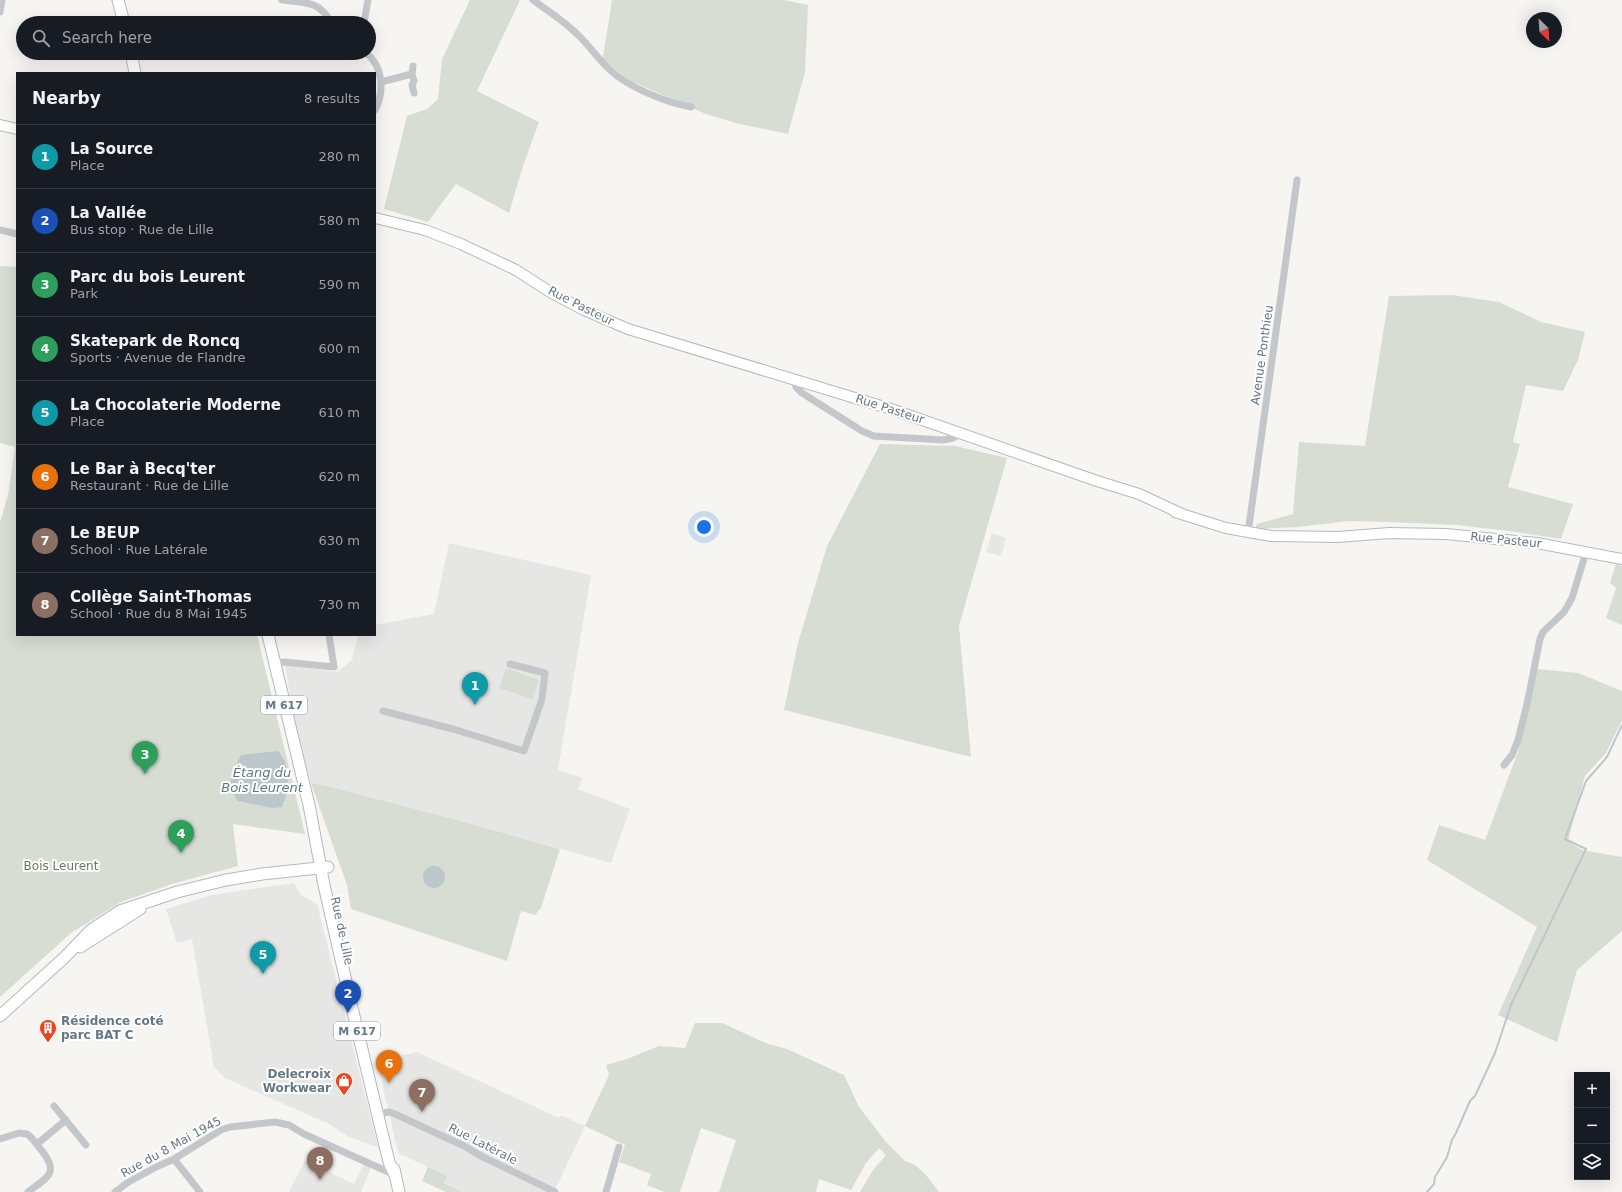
<!DOCTYPE html>
<html lang="en">
<head>
<meta charset="utf-8">
<style>
	body { margin:0; font-family:"DejaVu Sans",sans-serif; background:#20242c; color:#f1f3f6 }
	.controls { position:absolute; right:12px; bottom:12px; display:grid; overflow:hidden; border-radius:0px; box-shadow:0 4px 16px #0002 }
	.controls button { width:36px; height:36px; display:grid; place-items:center; padding:0; border:0; border-bottom:1px solid #363941; background:#171b24; color:#f1f3f6; font:20px sans-serif }
	.compass { position:absolute; left:1526px; top:12px; width:36px; height:36px; border-radius:50%; background:#171b24; box-shadow:0 4px 16px #0002; rotate:155deg }
	.you { position:absolute; left:704px; top:527px; width:14px; height:14px; margin:-10px; border:3px solid #fff; border-radius:50%; background:#1a73e8; box-shadow:0 0 0 6px #1a73e833 }
	.badge { display:grid; place-items:center; width:26px; height:26px; border-radius:50%; background:#db2777; color:#fff; font-size:13px; font-weight:700 }
	.pin { position:absolute; translate:-50% -33px; filter:drop-shadow(0 1px 2px #0008) }
	.pin::after { content:''; position:absolute; top:21px; width:14px; height:12px; background:inherit; clip-path:polygon(0 0,100% 0,50% 100%) }
	.list { margin:0; padding:0; list-style:none }
	h2 { display:flex; justify-content:space-between; align-items:center; height:52px; margin:0; padding:0 16px; font-size:17px }
	h2 small { font-size:13px; font-weight:400; color:#9ea1a6 }
	.list li { display:grid; grid-template-columns:26px 1fr auto; gap:12px; align-items:center; box-sizing:border-box; height:64px; padding:0 16px; border-top:1px solid #363941 }
	.list b { display:block; font-size:15px; white-space:nowrap }
	.list p { margin:0; font-size:13px; white-space:nowrap; color:#9ea1a6 }
	.list em { font-size:13px; font-style:normal; color:#9ea1a6 }
	.icon { flex:none; width:22px; height:22px; fill:none; stroke:currentColor; stroke-width:2; stroke-linecap:round; stroke-linejoin:round }
	.map { position:relative; flex:none; width:1622px; height:1192px; overflow:hidden }
	.search { position:absolute; background:#171b24; box-shadow:0 4px 16px #0002; left:16px; top:16px; width:360px; height:44px; display:flex; align-items:center; gap:10px; box-sizing:border-box; padding:0 14px; border-radius:22px; color:#9ea1a6; font-size:15px }
	.panel { position:absolute; background:#171b24; box-shadow:0 4px 16px #0002; left:16px; top:72px; width:360px; height:564px; border-radius:0px }
	.map>svg:first-child { display:block }
</style>
</head>
<body>
<div class="map">
<svg width="1622" height="1192" viewBox="0 0 1622 1192">
	<rect width="100%" height="100%" fill="#f6f5f2"/>
	<path fill="#e6e7e5" d="M992,533L1006,538L1001,556L986,552Z
		M449,543L591,575L558,770L583,778L578,789L630,809L611,863L454,819L323,785L311,783L295,726L285,665L337,672L352,660L358,635H375V625L434,614Z
		M294,883L301,895L317,904L378,1147H376L347,1136L329,1124L225,1078L214,1067L192,939L177,943L166,909L211,895Z
		M417,1052L559,1118L561,1115L585,1126L554,1192H462L444,1183L447,1176L398,1153L377,1061Z
		M305,1161L354,1184L363,1165L371,1168L361,1192H289Z"/>
	<path fill="#d7ddd3" d="M470,0H520L477,91L539,122L523,166L509,213L456,184L428,222L384,209L407,116L427,109L438,99L442,59Z
		M612,0H784L808,5L805,72L788,134L736,123L706,114L629,80L603,60V57Z
		M0,266L17,267V635H257L305,834L233,824L238,866L172,884L121,902L71,933L0,997V522L8,495L15,447L0,443Z
		M1452,295L1499,302L1541,322L1585,332L1578,360L1563,391L1526,385L1513,442L1520,444L1508,487L1573,504L1561,539L1509,531L1457,525L1388,522L1349,521L1298,527L1255,529L1257,524L1293,514L1299,442L1365,446L1389,296Z
		M880,444L955,446L1007,458L959,626L971,757L784,710L798,643L827,546Z
		M1616,564L1622,566V625L1606,618L1616,588L1610,583Z
		M506,668L539,680L532,699L499,688Z
		M1537,669L1578,673L1622,691V720L1606,753L1585,776L1568,841L1582,850L1622,857V931L1577,970L1557,1042L1498,1015L1537,927L1427,860L1439,825L1485,840L1518,752Z
		M311,783L323,785L454,819L560,849L541,908L535,915L521,911L507,961L351,909L347,885Z
		M695,1023H722L768,1044L787,1049L844,1075L859,1107L886,1142L905,1161L915,1165L926,1175L939,1192H860L873,1170L886,1155L879,1148L866,1163L851,1190L819,1179L816,1192H719L736,1140L701,1128L680,1192H664L647,1185L651,1174L619,1162L625,1145L585,1126L609,1075L606,1065L627,1059L659,1046L685,1048Z
		M428,1167L447,1176L444,1183L462,1192H446L422,1181Z"/>
	<path fill="#bbc7cb" d="M278,751C292,767 290,789 282,807L272,808L238,801C225,783 232,773 241,755Z
		M423 877a11 11 0 1 1 22 0a11 11 0 1 1-22 0Z"/>
	<g fill="none" stroke-linecap="round" stroke-linejoin="round">
		<path stroke="#bbc7cb" stroke-width="2" d="M1427,1192L1434,1184L1435,1177L1447,1157L1452,1140L1456,1133L1470,1101L1475,1096L1495,1053L1511,1005L1586,849L1565,839L1586,781L1607,757L1622,725"/>
		<defs>
			<path id="secondary" d="M0,125L17,129
				M375,218L425,230L461,244L516,270L550,292L584,310L628,329L891,409L1097,481L1139,494L1182,514
				M1175,512L1226,528L1271,536L1338,537L1389,533L1446,534L1537,543L1622,559"/>
			<path id="primary" d="M118,0L124,23
				M131,53L135,73
				M268,635L309,805L324,885L353,1012L389,1162L395,1175
				M80,947L140,909
				M0,1016L65,957L91,930L120,911L177,892L226,880L262,874L328,867
				M394,1169L399,1192"/>
		</defs>
		<use href="#secondary" stroke="#b3b9bd" stroke-width="12"/>
		<use href="#primary" stroke="#b4b9bc" stroke-width="13"/>
		<path stroke="#c3c7ca" stroke-width="7" d="M282,0C304,3 320,0 331,23
			M533,0C548,11 564,21 577,34C589,45 598,59 610,70C628,87 667,103 691,107
			M0,12L2,0
			M364,23L368,0
			M366,53C383,66 385,91 375,110
			M412,74L413,66
			M381,82L412,74L414,81L412,85L414,93
			M0,230L17,234
			M794,379L796,387L802,393L862,431L874,436L943,440L953,438L962,433
			M1248,533L1297,180
			M275,664L284,662L334,667L329,635
			M383,711L453,729L524,751L542,699L545,673L510,664
			M1504,765L1512,755L1518,740L1527,704L1540,639L1543,632L1564,612L1572,598L1586,552
			M54,1106L86,1145
			M377,1114L389,1112L395,1114L466,1147L479,1155L555,1192
			M0,1139L19,1133L27,1134C33,1138 37,1145 42,1151C60,1174 47,1177 28,1192
			M37,1144L66,1120
			M174,1159L200,1192
			M115,1192L127,1183L156,1167L174,1159L221,1130L230,1127L275,1122L289,1125L304,1134L395,1175
			M606,1192L619,1147"/>
		<use href="#secondary" stroke="#fff" stroke-width="10"/>
		<use href="#primary" stroke="#fff" stroke-width="11"/>
	</g>
	<defs>
		<symbol id="building-pin" viewBox="-11 -11 22 30"><path d="M0 17L-7.5 6A9.5 9.5 0 1 1 7.5 6Z" fill="#e8441f" stroke="#fff"/><path d="M-4-6H4V6H1V3H-1V6H-4ZM-2.5-4.3h1.7v1.8h-1.7ZM.8-4.3h1.7v1.8H.8ZM-2.5-1h1.7V.8h-1.7ZM.8-1h1.7V.8H.8Z" fill="#fff"/></symbol>
		<symbol id="shop-pin" viewBox="-11 -11 22 30"><path d="M0 17L-7.5 6A9.5 9.5 0 1 1 7.5 6Z" fill="#e8441f" stroke="#fff"/><path d="M-5-2.5h2.3a2.7 3.5 0 0 1 5.4 0H5L5.5 6h-11ZM-1.5-2.5h3a1.5 2.3 0 0 0-3 0Z" fill="#fff"/></symbol>
	</defs>
	<g fill-rule="evenodd">
		<use href="#building-pin" x="38" y="1018" width="20" height="27"/>
		<use href="#shop-pin" x="334" y="1071" width="20" height="27"/>
	</g>
	<g text-anchor="middle" stroke-width="4" stroke-linejoin="round" paint-order="stroke">
		<g fill="#fff" stroke="#92a0a9" stroke-width="1">
			<rect x="261" y="696" width="46" height="18" rx="3"/>
			<rect x="334" y="1022" width="46" height="18" rx="3"/>
		</g>
		<g font-size="11" font-weight="bold" fill="#637784">
			<text x="284" y="709">M 617</text>
			<text x="357" y="1035">M 617</text>
		</g>
		<g font-size="12" fill="#637784" stroke="#fff">
			<text transform="translate(581 306) rotate(27)" y="4">Rue Pasteur</text>
			<text transform="translate(1262 355) rotate(-82)" y="4">Avenue Ponthieu</text>
			<text transform="translate(890 409) rotate(18)" y="4">Rue Pasteur</text>
			<text transform="translate(1506 540) rotate(6)" y="4">Rue Pasteur</text>
			<text transform="translate(342 931) rotate(78)" y="4">Rue de Lille</text>
			<text transform="translate(483 1144) rotate(27)" y="4">Rue Latérale</text>
			<text transform="translate(171 1147) rotate(-29)" y="4">Rue du 8 Mai 1945</text>
		</g>
		<g font-size="12" fill="#697b63" stroke="#fff">
			<text x="61" y="870">Bois Leurent</text>
		</g>
		<g font-size="12" font-weight="bold" fill="#637784" stroke="#fff" text-anchor="start">
			<text x="61" y="1025">Résidence coté<tspan x="61" dy="14">parc BAT C</tspan></text>
			<text x="331" y="1078" text-anchor="end">Delecroix<tspan x="331" dy="14">Workwear</tspan></text>
		</g>
		<g font-size="13" font-style="italic" fill="#5f7981" stroke="#fff">
			<text x="262" y="777">Étang du<tspan x="262" dy="15">Bois Leurent</tspan></text>
		</g>
	</g>
</svg>
<div class="controls">
<button>+</button>
<button>−</button>
<button><svg class="icon" aria-label="layers" viewBox="0 0 24 24"><path d="M12 4l9 5-9 5-9-5zM3 14l9 5 9-5"/></svg></button>
</div>
<svg class="compass" viewBox="-18 -18 36 36"><path d="M0-13l5 13h-10z" fill="#e53935"/><path d="M0 13l5-13h-10z" fill="#9ea1a6"/></svg>
<div class="you"></div>
<div class="pin badge" style="left:475px;top:705px;background:#0f9aa8">1</div>
<div class="pin badge" style="left:348px;top:1013px;background:#1a4fb4">2</div>
<div class="pin badge" style="left:145px;top:774px;background:#2e9e5b">3</div>
<div class="pin badge" style="left:181px;top:853px;background:#2e9e5b">4</div>
<div class="pin badge" style="left:263px;top:974px;background:#0f9aa8">5</div>
<div class="pin badge" style="left:389px;top:1083px;background:#e8710a">6</div>
<div class="pin badge" style="left:422px;top:1112px;background:#8d6e63">7</div>
<div class="pin badge" style="left:320px;top:1180px;background:#8d6e63">8</div>
<div class="search"><svg class="icon" aria-label="search" viewBox="0 0 24 24"><circle cx="10" cy="10" r="6"/><path d="M15 15l6 6"/></svg>Search here</div>
<section class="panel">
<h2>Nearby<small>8 results</small></h2>
<ul class="list">
<li><span class="badge" style="background:#0f9aa8">1</span><div><b>La Source</b><p>Place</p></div><em>280 m</em></li>
<li><span class="badge" style="background:#1a4fb4">2</span><div><b>La Vallée</b><p>Bus stop · Rue de Lille</p></div><em>580 m</em></li>
<li><span class="badge" style="background:#2e9e5b">3</span><div><b>Parc du bois Leurent</b><p>Park</p></div><em>590 m</em></li>
<li><span class="badge" style="background:#2e9e5b">4</span><div><b>Skatepark de Roncq</b><p>Sports · Avenue de Flandre</p></div><em>600 m</em></li>
<li><span class="badge" style="background:#0f9aa8">5</span><div><b>La Chocolaterie Moderne</b><p>Place</p></div><em>610 m</em></li>
<li><span class="badge" style="background:#e8710a">6</span><div><b>Le Bar à Becq'ter</b><p>Restaurant · Rue de Lille</p></div><em>620 m</em></li>
<li><span class="badge" style="background:#8d6e63">7</span><div><b>Le BEUP</b><p>School · Rue Latérale</p></div><em>630 m</em></li>
<li><span class="badge" style="background:#8d6e63">8</span><div><b>Collège Saint-Thomas</b><p>School · Rue du 8 Mai 1945</p></div><em>730 m</em></li>
</ul>
</section>
</div>
</body>
</html>
